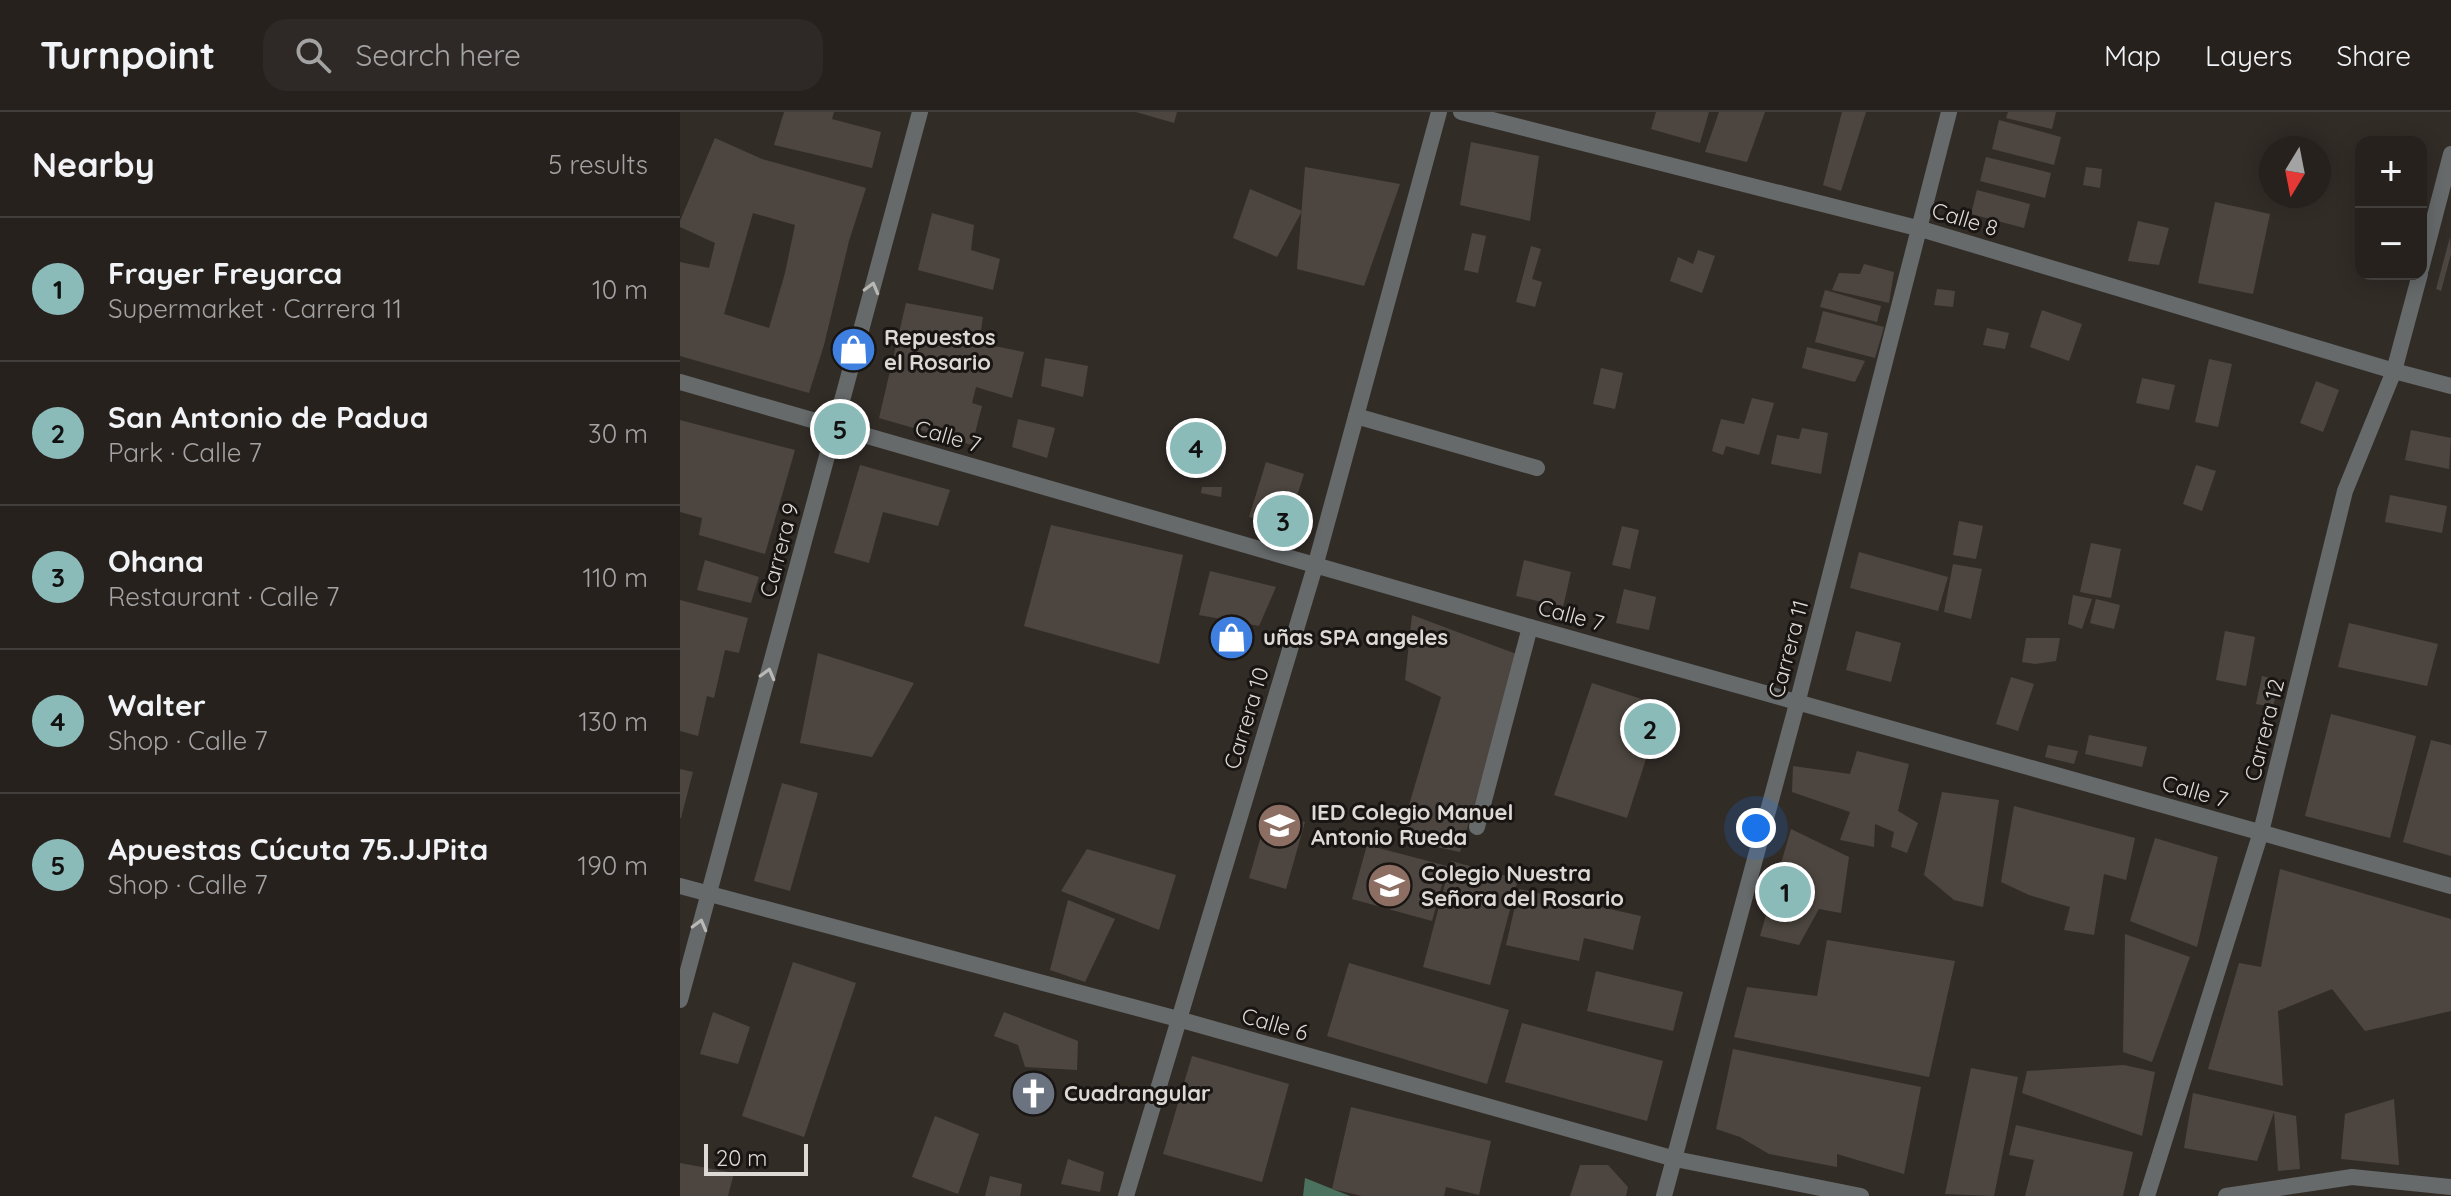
<!DOCTYPE html>
<html lang="en">
<head>
<meta charset="utf-8">
<style>
	body { margin:0; font-family:Quicksand,sans-serif; background:#2e2926; color:#f1f3f6 }
	.controls { position:absolute; right:24px; top:24px; display:grid; overflow:hidden; border-radius:16px; box-shadow:0 4px 20px #0003 }
	.controls button { width:72px; height:72px; display:grid; place-items:center; padding:0; border:0; border-bottom:2px solid #423e3b; background:#26211d; color:#f1f3f6; font:40px sans-serif }
	.compass { position:absolute; left:1579px; top:24px; width:72px; height:72px; border-radius:50%; background:#26211d; box-shadow:0 4px 20px #0003; rotate:190deg }
	.scale { position:absolute; left:24px; bottom:20px; width:104px; box-sizing:border-box; padding-left:8px; border:4px solid #ddd9d5; border-top:0; font-size:22px; line-height:28px; white-space:nowrap; color:#ddd9d5; -webkit-text-stroke:6px #181513; paint-order:stroke }
	.you { position:absolute; left:1076px; top:716px; width:28px; height:28px; margin:-20px; border:6px solid #fff; border-radius:50%; background:#1a73e8; box-shadow:0 0 0 12px #1a73e833 }
	.badge { display:grid; place-items:center; width:52px; height:52px; border-radius:50%; background:#8bbbb9; color:#111; font-size:26px; font-weight:700 }
	.pin { position:absolute; translate:-50% -50%; border:4px solid #fff; box-shadow:0 2px 8px #0006 }
	.list { margin:0; padding:0; list-style:none }
	h2 { display:flex; justify-content:space-between; align-items:center; height:104px; margin:0; padding:0 32px; font-size:34px }
	h2 small { font-size:26px; font-weight:400; color:#a4a3a4 }
	.list li { display:grid; grid-template-columns:52px 1fr auto; gap:24px; align-items:center; box-sizing:border-box; height:144px; padding:0 32px; border-top:2px solid #423e3b }
	.list b { display:block; font-size:30px; white-space:nowrap }
	.list p { margin:0; font-size:26px; white-space:nowrap; color:#a4a3a4 }
	.list em { font-size:26px; font-style:normal; color:#a4a3a4 }
	.icon { flex:none; width:44px; height:44px; fill:none; stroke:currentColor; stroke-width:2; stroke-linecap:round; stroke-linejoin:round }
	.map { position:relative; flex:none; width:1771px; height:1084px; overflow:hidden }
	header { display:flex; align-items:center; gap:48px; box-sizing:border-box; height:112px; padding:0 40px; background:#26211d; border-bottom:2px solid #423e3b }
	header strong { font-size:38px }
	nav { display:flex; gap:44px; margin-inline-start:auto; font-size:28px }
	.search { width:560px; height:72px; background:#2e2926; display:flex; align-items:center; gap:20px; box-sizing:border-box; padding:0 28px; border-radius:24px; color:#a4a3a4; font-size:30px }
	main { display:flex }
	aside { flex:1; background:#26211d }
	.map>svg:first-child { display:block }
</style>
</head>
<body>
<header>
<strong>Turnpoint</strong>
<div class="search"><svg class="icon" aria-label="search" viewBox="0 0 24 24"><circle cx="10" cy="10" r="6"/><path d="M15 15l6 6"/></svg>Search here</div>
<nav><a>Map</a><a>Layers</a><a>Share</a></nav>
</header>
<main>
<aside>
<h2>Nearby<small>5 results</small></h2>
<ul class="list">
<li><span class="badge">1</span><div><b>Frayer Freyarca</b><p>Supermarket · Carrera 11</p></div><em>10 m</em></li>
<li><span class="badge">2</span><div><b>San Antonio de Padua</b><p>Park · Calle 7</p></div><em>30 m</em></li>
<li><span class="badge">3</span><div><b>Ohana</b><p>Restaurant · Calle 7</p></div><em>110 m</em></li>
<li><span class="badge">4</span><div><b>Walter</b><p>Shop · Calle 7</p></div><em>130 m</em></li>
<li><span class="badge">5</span><div><b>Apuestas Cúcuta 75.JJPita</b><p>Shop · Calle 7</p></div><em>190 m</em></li>
</ul>
</aside>
<div class="map">
<svg width="1771" height="1084" viewBox="0 0 1771 1084">
	<rect width="100%" height="100%" fill="#322c27"/>
	<path fill="#4b715f" d="M625,1066L670,1084H623Z"/>
	<path fill="#4d4640" fill-rule="evenodd" d="M104,0H154L152,7L201,20L192,56L94,33Z
		M456,0H497L494,11Z
		M976,0H1029L1020,31L971,17Z
		M1039,0H1085L1067,50L1025,40Z
		M1162,0H1186L1161,79L1143,73Z
		M1328,0H1376L1372,17L1326,6Z
		M1319,8L1381,25L1374,53L1312,37Z
		M35,26L82,47L186,76L169,129L144,233L129,281L0,244V150L29,156L35,131L0,115V109ZM73,101L115,113L105,161L89,216L44,202Z
		M791,30L859,44L850,109L780,93Z
		M1306,45L1371,61L1365,86L1300,69Z
		M625,55L720,72L684,174L617,157Z
		M1406,55L1422,57L1420,76L1403,73Z
		M570,77L622,99L597,145L553,126Z
		M1297,78L1350,92L1344,116L1291,102Z
		M1535,90L1590,102L1573,182L1518,171Z
		M252,101L294,113L291,138L320,147L313,178L238,158Z
		M1458,109L1489,116L1479,153L1448,149Z
		M792,121L806,124L798,161L784,158Z
		M1770,125L1771,142L1761,179L1756,177Z
		M851,134L861,137L852,167L862,170L855,195L836,190Z
		M1018,138L1035,144L1022,181L990,169L998,145L1013,152Z
		M1184,152L1214,160L1209,191L1152,178L1159,161L1180,162Z
		M1257,177L1275,179L1273,195L1254,193Z
		M1145,178L1201,194L1197,210L1140,195Z
		M226,191L303,205L299,231L344,240L332,286L296,275L292,291L302,294L292,333L199,306Z
		M1362,198L1402,212L1389,249L1350,235Z
		M1143,199L1204,215L1195,246L1135,230Z
		M1307,216L1329,221L1325,237L1303,233Z
		M1127,235L1185,249L1175,270L1122,256Z
		M365,246L408,254L403,285L361,274Z
		M1529,247L1552,252L1538,315L1515,310Z
		M921,256L943,261L935,297L913,292Z
		M1462,266L1495,273L1489,298L1456,291Z
		M1636,269L1659,278L1643,320L1620,311Z
		M1072,286L1094,291L1079,343L1046,334L1043,343L1032,339L1041,307L1064,312Z
		M338,307L375,316L367,346L332,335Z
		M0,308L115,338L85,442L19,423L22,406L0,400Z
		M1122,316L1148,321L1141,362L1091,352L1097,323L1119,327Z
		M1731,318L1771,326L1769,357L1725,348Z
		M586,350L624,362L607,416L569,405Z
		M180,353L270,378L258,414L203,400L189,451L154,441Z
		M1516,353L1536,359L1522,399L1503,392Z
		M522,375H542L541,385L521,381Z
		M1710,383L1767,394L1762,421L1705,410Z
		M1279,409L1303,414L1296,447L1273,443Z
		M371,413L503,443L479,552L344,514Z
		M942,414L959,418L950,457L932,453Z
		M1411,431L1441,437L1431,486L1400,480Z
		M1179,440L1268,465L1258,499L1170,476Z
		M25,448L79,465L71,491L17,478Z
		M844,448L891,460L883,495L836,484Z
		M1273,452L1302,457L1291,507L1264,500Z
		M530,459L596,475L579,514L519,503Z
		M944,477L976,485L969,518L936,511Z
		M1393,483L1412,487L1402,517L1388,512Z
		M1416,487L1440,493L1434,517L1410,511Z
		M0,488L68,506L59,541L45,538L34,586L27,584L18,624L0,619Z
		M732,503L839,543L780,740L719,727L761,585L725,568Z
		M1669,511L1758,532L1747,574L1658,555Z
		M1176,519L1221,531L1211,570L1166,558Z
		M1545,519L1575,525L1566,574L1536,568Z
		M1346,526H1380L1376,549L1355,552L1342,550Z
		M138,541L234,571L192,645L120,631Z
		M1582,564L1599,568L1593,595L1576,592Z
		M1331,565L1354,572L1338,619L1316,612Z
		M912,571L983,594L947,706L874,683Z
		M1651,602L1736,624L1710,726L1625,704Z
		M1409,623L1467,635L1462,655L1405,642Z
		M1751,628L1771,633V744L1723,730Z
		M1368,633L1398,639L1394,652L1365,645Z
		M1177,639L1229,652L1218,699L1238,711L1227,741L1211,735L1214,720L1195,712L1194,735L1160,728L1170,700L1112,680L1113,654L1170,662Z
		M0,657L13,660L1,706H0Z
		M102,671L138,681L110,779L74,769Z
		M1262,680L1319,688L1303,795L1274,788L1244,763Z
		M1334,694L1455,726L1446,768L1424,762L1414,823L1384,818L1390,795L1349,783L1321,770Z
		M588,700L625,710L606,777L569,766Z
		M1111,717L1169,745L1161,801L1139,797L1119,833L1080,824Z
		M1475,726L1538,745L1517,835L1450,809Z
		M687,733L767,754L752,809L672,787Z
		M407,737L496,763L479,818L381,779Z
		M771,749L838,767L810,873L743,855Z
		M1600,757L1771,807V899L1685,919L1652,877L1598,899L1603,974L1528,957L1559,851L1581,855Z
		M839,777L961,804L953,838L904,826L899,849L826,833Z
		M388,788L435,807L405,870L370,858Z
		M1445,822L1510,845L1472,950L1443,940Z
		M1147,828L1275,849L1249,965L1054,925L1067,875L1137,884Z
		M113,850L176,871L124,1025L62,1004Z
		M669,851L829,898L807,972L647,924Z
		M916,859L1003,880L993,919L907,899Z
		M33,900L70,915L58,952L20,942Z
		M324,900L398,929L397,958L345,955L338,933L314,924Z
		M842,911L983,949L967,1009L825,970Z
		M1053,937L1241,975L1224,1062L1157,1042V1055L1089,1042L1060,1025L1036,1017Z
		M512,944L609,972L582,1070L483,1042Z
		M1444,953L1475,960L1462,1024L1342,981L1347,959Z
		M1291,956L1338,965L1314,1084L1265,1082Z
		M1513,981L1616,1004L1620,1057L1598,1059L1594,1000L1577,1049L1504,1036Z
		M1714,987L1719,1053L1661,1047L1665,1002Z
		M671,995L811,1029L799,1083L766,1075L764,1084H682L652,1077Z
		M255,1004L299,1022L278,1082L232,1065Z
		M1336,1013L1453,1040L1443,1084H1345L1354,1048L1329,1043Z
		M388,1047L424,1060L420,1080L381,1072Z
		M0,1051L54,1061L48,1084H0Z
		M900,1053H928L948,1075L946,1084H890Z
		M310,1064L342,1072L340,1084H305Z"/>
	<g fill="none" stroke-linecap="round" stroke-linejoin="round">
		<path stroke="#666a6b" stroke-width="16" d="M676,304L857,356
			M797,715L850,515"/>
		<path stroke="#666a6b" stroke-width="16" d="M781,0L1241,117L1714,259L1771,274
			M1741,157L1771,42
			M0,270L850,515L1771,774
			M0,774L498,907L995,1047L1181,1084
			M0,888L240,0
			M446,1084L636,451L759,0
			M984,1084L1118,588L1269,0
			M1467,1084L1581,720L1665,379L1714,259L1740,162
			M1546,1084L1672,1065L1771,1075"/>
	</g>
	<defs><path id="oneway-chevron" d="M-2-3.5L2.5 0L-2 3.5" fill="none" stroke-width="1.6" stroke-linecap="round" stroke-linejoin="round" transform="scale(2)"/></defs>
	<g stroke="#b9b8b5">
		<use href="#oneway-chevron" transform="translate(192 176) rotate(-75)"/>
		<use href="#oneway-chevron" transform="translate(88 562) rotate(-75)"/>
		<use href="#oneway-chevron" transform="translate(20 813) rotate(-75)"/>
	</g>
	<defs>
		<symbol id="shop-disc" viewBox="-11 -11 22 22"><circle r="9.5" fill="#3f7fe0" stroke="#181513"/><path d="M-5-2.5h2.3a2.7 3.5 0 0 1 5.4 0H5L5.5 6h-11ZM-1.5-2.5h3a1.5 2.3 0 0 0-3 0Z" fill="#fff"/></symbol>
		<symbol id="school-disc" viewBox="-11 -11 22 22"><circle r="9.5" fill="#8d6e63" stroke="#181513"/><path d="M0-5L7-2L0 1L-7-2ZM-4 1L0 2.5L4 1V4Q0 6-4 4Z" fill="#fff"/></symbol>
		<symbol id="church-disc" viewBox="-11 -11 22 22"><circle r="9.5" fill="#6b7280" stroke="#181513"/><path d="M-1.2-6h2.4v3.5h3.3v2.4h-3.3V6h-2.4V-.1h-3.3v-2.4h3.3Z" fill="#fff"/></symbol>
	</defs>
	<g fill-rule="evenodd">
		<use href="#shop-disc" x="148" y="212" width="51" height="51"/>
		<use href="#shop-disc" x="526" y="500" width="51" height="51"/>
		<use href="#school-disc" x="574" y="688" width="51" height="51"/>
		<use href="#school-disc" x="684" y="748" width="51" height="51"/>
		<use href="#church-disc" x="328" y="956" width="51" height="51"/>
	</g>
	<g text-anchor="middle" stroke-width="6" stroke-linejoin="round" paint-order="stroke">
		<g font-size="22" fill="#ddd9d5" stroke="#181513">
			<text transform="translate(1285 107) rotate(17)" y="8">Calle 8</text>
			<text transform="translate(268 324) rotate(16)" y="8">Calle 7</text>
			<text transform="translate(99 438) rotate(-75)" y="8">Carrera 9</text>
			<text transform="translate(891 503) rotate(15)" y="8">Calle 7</text>
			<text transform="translate(1108 537) rotate(-75)" y="8">Carrera 11</text>
			<text transform="translate(566 606) rotate(-73)" y="8">Carrera 10</text>
			<text transform="translate(1584 618) rotate(-76)" y="8">Carrera 12</text>
			<text transform="translate(1515 679) rotate(16)" y="8">Calle 7</text>
			<text transform="translate(595 912) rotate(16)" y="8">Calle 6</text>
		</g>
		<g font-size="22" font-weight="bold" fill="#ddd9d5" stroke="#181513" text-anchor="start">
			<text x="204" y="233">Repuestos<tspan x="204" dy="25">el Rosario</tspan></text>
			<text x="583" y="533">uñas SPA angeles</text>
			<text x="631" y="708">IED Colegio Manuel<tspan x="631" dy="25">Antonio Rueda</tspan></text>
			<text x="741" y="769">Colegio Nuestra<tspan x="741" dy="25">Señora del Rosario</tspan></text>
			<text x="384" y="989">Cuadrangular</text>
		</g>
	</g>
</svg>
<div class="controls">
<button>+</button>
<button>−</button>
</div>
<svg class="compass" viewBox="-18 -18 36 36"><path d="M0-13l5 13h-10z" fill="#e53935"/><path d="M0 13l5-13h-10z" fill="#a4a3a4"/></svg>
<div class="scale">20 m</div>
<div class="you"></div>
<div class="pin badge" style="left:1105px;top:780px">1</div>
<div class="pin badge" style="left:970px;top:617px">2</div>
<div class="pin badge" style="left:603px;top:409px">3</div>
<div class="pin badge" style="left:516px;top:336px">4</div>
<div class="pin badge" style="left:160px;top:317px">5</div>
</div>
</main>
</body>
</html>
